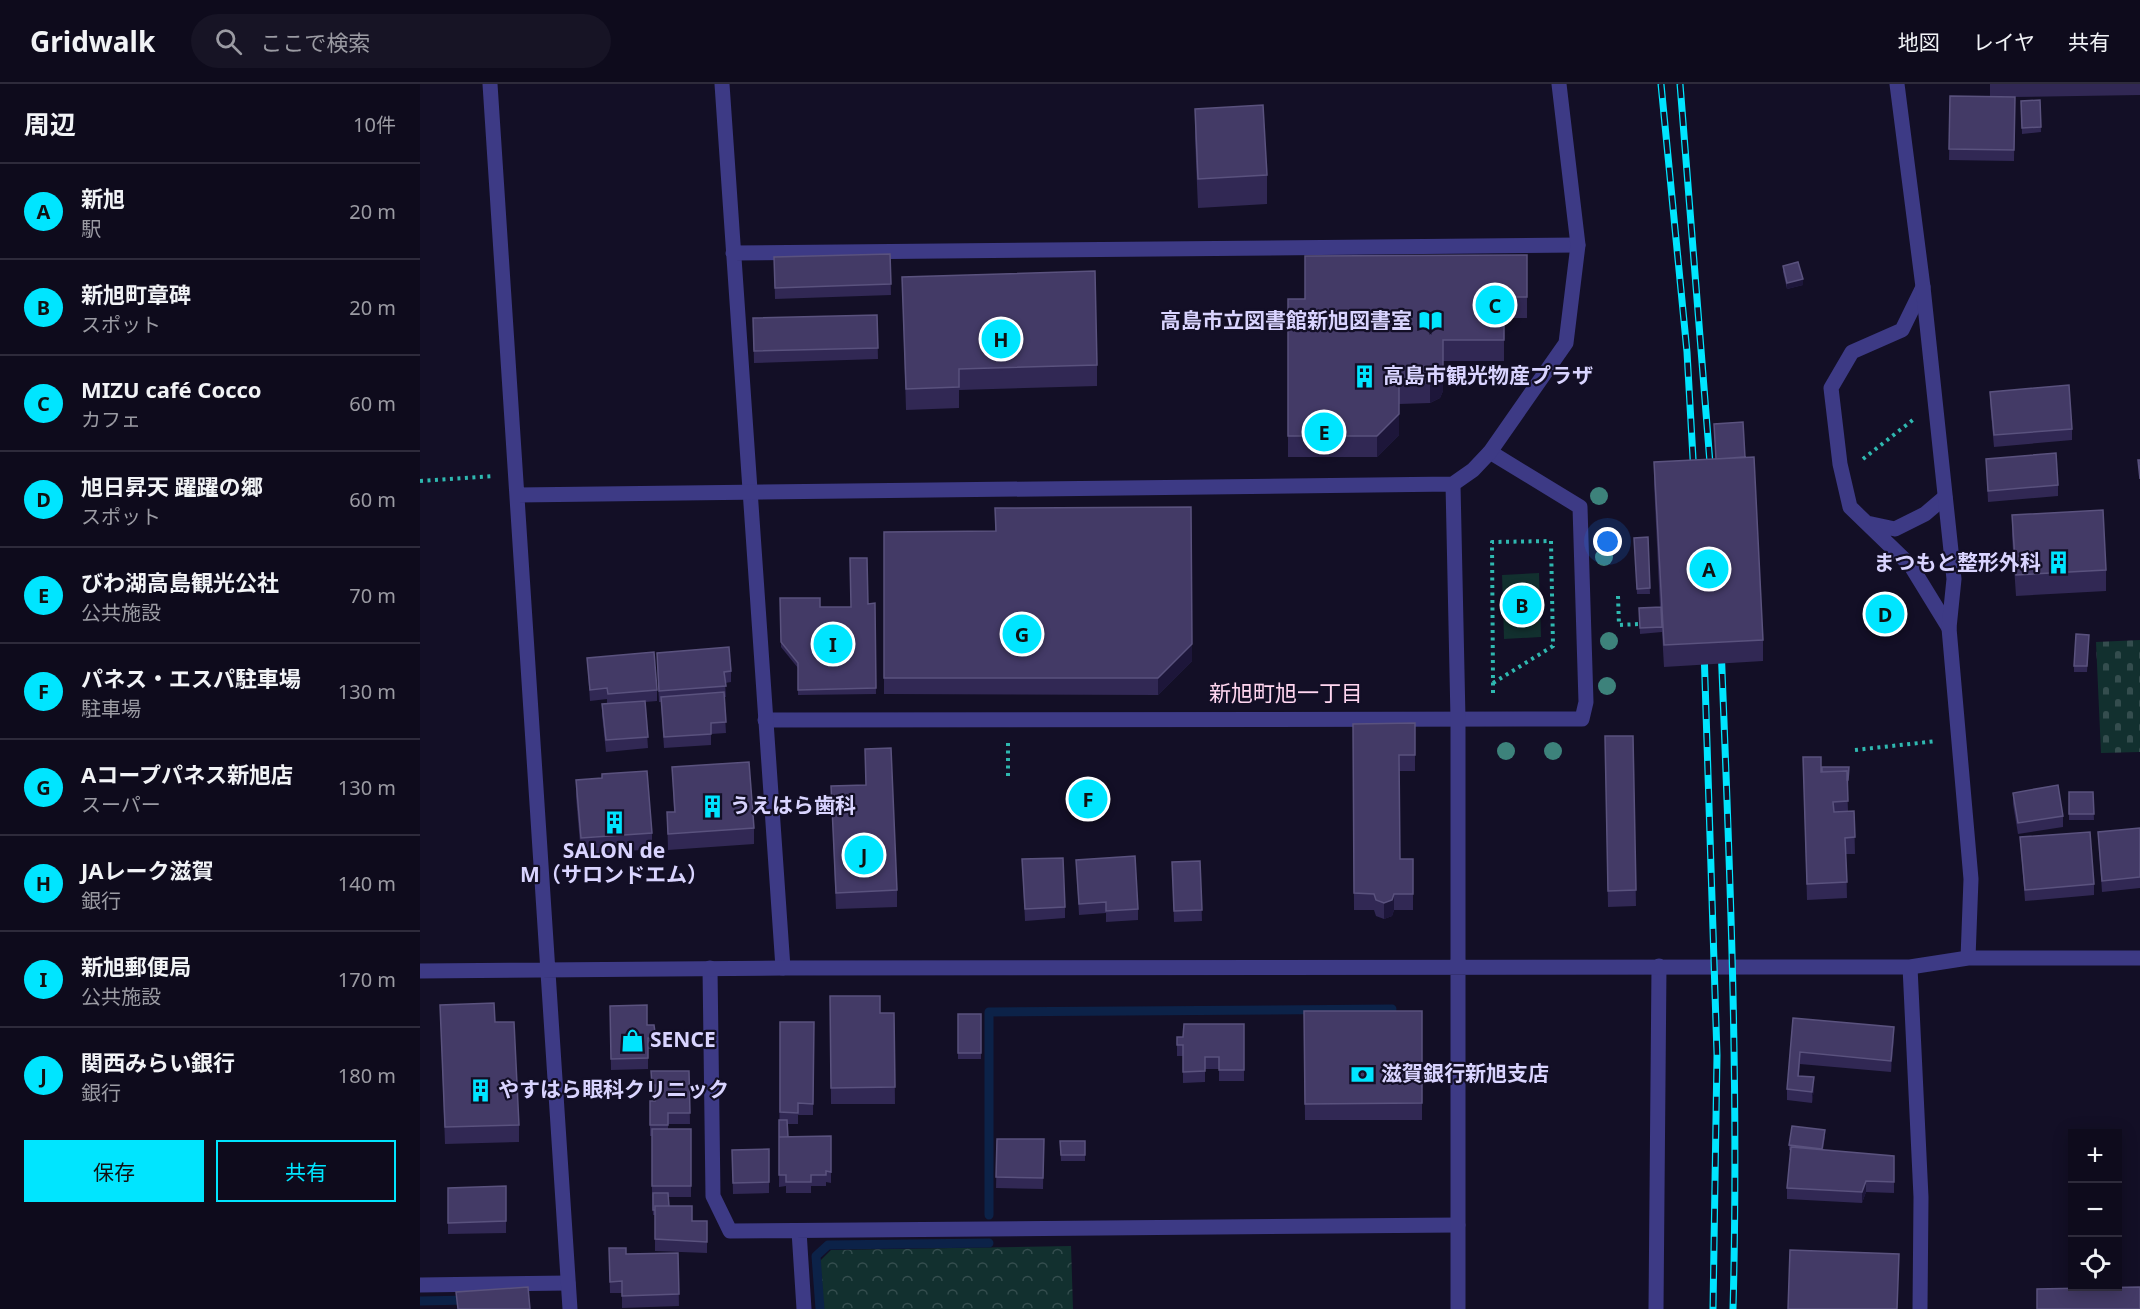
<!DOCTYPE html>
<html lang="ja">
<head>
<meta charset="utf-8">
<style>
	body { margin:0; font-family:"Noto Sans","Noto Sans JP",sans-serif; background:#171425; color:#f1f3f6 }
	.controls { position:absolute; right:18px; bottom:18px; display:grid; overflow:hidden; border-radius:0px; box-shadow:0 3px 15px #0003 }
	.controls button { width:54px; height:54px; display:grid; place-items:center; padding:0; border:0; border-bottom:2px solid #2e2b3b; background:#0e0b1c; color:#f1f3f6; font:30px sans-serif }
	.you { position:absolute; left:1188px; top:458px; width:21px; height:21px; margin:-15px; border:4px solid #fff; border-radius:50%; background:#1a73e8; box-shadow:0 0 0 9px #1a73e833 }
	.badge { display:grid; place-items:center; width:39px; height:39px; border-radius:50%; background:#00e5ff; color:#111; font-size:20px; font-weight:700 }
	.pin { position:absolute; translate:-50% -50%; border:3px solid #fff; box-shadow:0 2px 6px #0006 }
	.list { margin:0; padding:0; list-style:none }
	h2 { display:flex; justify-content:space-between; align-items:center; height:78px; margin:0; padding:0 24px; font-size:26px }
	h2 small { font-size:20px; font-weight:400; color:#9b9ba3 }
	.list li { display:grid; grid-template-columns:39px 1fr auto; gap:18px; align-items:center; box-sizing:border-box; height:96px; padding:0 24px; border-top:2px solid #2e2b3b }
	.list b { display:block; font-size:22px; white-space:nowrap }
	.list p { margin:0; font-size:20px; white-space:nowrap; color:#9b9ba3 }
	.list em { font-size:20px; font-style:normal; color:#9b9ba3 }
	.actions { display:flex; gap:12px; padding:18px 24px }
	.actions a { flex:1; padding:14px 0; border:2px solid #00e5ff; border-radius:0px; text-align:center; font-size:21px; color:#00e5ff }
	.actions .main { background:#00e5ff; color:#111 }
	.icon { flex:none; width:33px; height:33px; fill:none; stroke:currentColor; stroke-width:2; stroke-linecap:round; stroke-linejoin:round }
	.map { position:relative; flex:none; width:1720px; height:1225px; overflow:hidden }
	header { display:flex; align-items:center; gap:36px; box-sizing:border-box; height:84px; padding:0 30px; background:#0e0b1c; border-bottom:2px solid #2e2b3b }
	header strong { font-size:28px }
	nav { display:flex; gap:33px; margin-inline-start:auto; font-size:21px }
	.search { width:420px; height:54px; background:#171425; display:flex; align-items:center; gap:15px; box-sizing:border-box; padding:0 21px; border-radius:33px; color:#9b9ba3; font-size:22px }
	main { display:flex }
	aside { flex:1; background:#0e0b1c }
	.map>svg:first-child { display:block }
</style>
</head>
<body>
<header>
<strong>Gridwalk</strong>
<div class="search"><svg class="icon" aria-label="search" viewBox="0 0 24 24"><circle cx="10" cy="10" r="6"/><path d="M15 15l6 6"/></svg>ここで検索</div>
<nav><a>地図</a><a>レイヤ</a><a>共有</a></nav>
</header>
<main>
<aside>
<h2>周辺<small>10件</small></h2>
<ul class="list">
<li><span class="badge">A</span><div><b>新旭</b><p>駅</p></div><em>20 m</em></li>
<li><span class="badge">B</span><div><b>新旭町章碑</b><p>スポット</p></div><em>20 m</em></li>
<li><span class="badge">C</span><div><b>MIZU café Cocco</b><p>カフェ</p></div><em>60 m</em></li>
<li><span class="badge">D</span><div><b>旭日昇天 躍躍の郷</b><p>スポット</p></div><em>60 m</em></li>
<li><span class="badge">E</span><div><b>びわ湖高島観光公社</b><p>公共施設</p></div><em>70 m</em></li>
<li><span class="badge">F</span><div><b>パネス・エスパ駐車場</b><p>駐車場</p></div><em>130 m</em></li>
<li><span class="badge">G</span><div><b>Aコープパネス新旭店</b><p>スーパー</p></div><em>130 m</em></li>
<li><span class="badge">H</span><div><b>JAレーク滋賀</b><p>銀行</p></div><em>140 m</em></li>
<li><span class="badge">I</span><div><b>新旭郵便局</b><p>公共施設</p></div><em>170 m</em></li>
<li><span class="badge">J</span><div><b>関西みらい銀行</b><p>銀行</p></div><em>180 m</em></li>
</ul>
<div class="actions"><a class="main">保存</a><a>共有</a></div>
</aside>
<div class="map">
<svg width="1720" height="1225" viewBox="0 0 1720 1225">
	<defs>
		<pattern id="cemetery-stones" width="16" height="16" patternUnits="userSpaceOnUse" patternTransform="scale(1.5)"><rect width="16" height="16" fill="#12302f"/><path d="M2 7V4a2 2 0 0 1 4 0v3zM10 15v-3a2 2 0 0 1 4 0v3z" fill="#344d4e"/></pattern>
		<pattern id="park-crowns" width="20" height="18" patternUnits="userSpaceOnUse" patternTransform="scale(1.5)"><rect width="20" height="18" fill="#12302f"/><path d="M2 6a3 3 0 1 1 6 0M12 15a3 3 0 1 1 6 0" fill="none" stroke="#344d4e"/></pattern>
	</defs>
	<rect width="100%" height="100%" fill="#130f26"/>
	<path fill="url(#cemetery-stones)" d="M1720,556V668L1681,669L1676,558Z"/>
	<path fill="url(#park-crowns)" d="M651,1162L653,1225H403L399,1178L411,1166Z"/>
	<path fill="#12302f" d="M1119,489L1121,553L1084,555L1082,491Z"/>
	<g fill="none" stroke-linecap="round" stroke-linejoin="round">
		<path stroke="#0c2248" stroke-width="9" d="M569,1131V928L972,925
			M0,1217L49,1216
			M400,1225L396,1172L408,1161L569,1159"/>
		<path stroke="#2fb8b0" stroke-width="4" stroke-dasharray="3 4.5" stroke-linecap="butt" d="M1443,375L1494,335
			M0,397L74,392
			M1198,512L1199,541L1220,540
			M1073,599L1133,562L1131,457L1072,458L1073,599V613
			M1435,666L1517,657
			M588,692V657"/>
		<path stroke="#3d3a85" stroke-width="15" d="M1503,203L1482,246L1432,268L1411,304L1420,380L1430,423L1491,482L1529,544
			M1447,439L1475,445L1505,430L1525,413
			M345,636L1162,635L1166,618L1160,423L1070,368"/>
		<path stroke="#3d3a85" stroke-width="15" d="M302,0L363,884
			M313,169L1158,161
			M290,884L293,1112L310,1147L1038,1141
			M379,1147L384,1225
			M0,1201L148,1199
			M1236,1225L1239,882"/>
		<path stroke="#3d3a85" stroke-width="15" d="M70,0L150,1225
			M1477,0L1503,203L1534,495L1529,544L1551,795L1548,874
			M1033,400L1038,635V1225
			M97,411L1033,400L1053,386L1070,368L1146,259L1158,161L1139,0
			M1490,883L1501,1113L1500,1225
			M0,887L363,884L1490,883L1548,874H1720"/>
		<defs>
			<path id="rail" d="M1241,0L1267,268L1274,392
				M1260,0L1291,392
				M1301,562C1310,783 1319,1004 1313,1225
				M1284,565L1297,971L1293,1225"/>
		</defs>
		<use href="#rail" stroke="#00e5ff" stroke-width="7"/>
		<use href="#rail" stroke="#130f26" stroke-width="4.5" stroke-dasharray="14" stroke-linecap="butt"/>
	</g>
	<g fill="#3d827b">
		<circle cx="1179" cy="412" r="9"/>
		<circle cx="1184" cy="473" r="9"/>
		<circle cx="1189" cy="557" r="9"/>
		<circle cx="1187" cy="602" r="9"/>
		<circle cx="1086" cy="667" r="9"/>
		<circle cx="1133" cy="667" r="9"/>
	</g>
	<path fill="#312854" d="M1570,0H1720V11L1592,13H1595L1594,77L1529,76L1530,12H1570Z
		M1620,16L1621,48L1602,50L1601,17Z
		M775,25L847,91V120L778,124L775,54Z
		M470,170L471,211L355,215L354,173Z
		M1107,171V234H1084V277H1023V307L1020,314L1010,319L979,320V351L957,373H868V215H885Z
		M1363,182L1383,201L1367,205L1363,188Z
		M482,193L677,281V302L539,306V324L486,326Z
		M457,231L458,275L334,279L333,234Z
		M1570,308L1652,345V356L1574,363L1570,319Z
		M1325,373L1343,556V577L1244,583L1242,548L1220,550L1219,524L1240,523L1234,399V378Z
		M1566,375L1638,401V412L1568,418Z
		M575,424L772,577L738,611L464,610V448L575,447Z
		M1592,431L1686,486V507L1596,512L1592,452Z
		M1228,453L1230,510H1217L1214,454Z
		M360,514L400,523H431L455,519L456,610L378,611V584L361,563Z
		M1669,551L1667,588H1654V582Z
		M237,569L311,587V598L305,599L306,613H304L306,649L291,650V661L244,664L241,618H239L237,580Z
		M167,574L237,606V617L225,618L228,664L186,668L182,631V620H187V615L170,617Z
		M995,639V687H979L980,775H993V826H974L972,832L964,835L956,832L954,826H934L933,640Z
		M1185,652H1213L1216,822L1188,823Z
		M445,665L477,806V823L416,825L411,702L446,701Z
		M1383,673L1401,688L1429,683L1428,701H1427L1428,727H1434L1435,770H1426L1427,814L1387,816Z
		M252,683L334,744V760L248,766L247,728H254Z
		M156,696L232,749V765L161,771L156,713Z
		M1649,708H1673L1674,736H1649Z
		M1593,709L1643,732V743L1598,750L1593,720Z
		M1720,744V804L1682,808L1678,748Z
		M1600,753L1674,800V811L1605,817Z
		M602,775L645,823V834L605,837Z
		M656,776L718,825V836L686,838V829L659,831Z
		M780,777L782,837L754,838L752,778Z
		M410,912L460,929H474L475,1020H411Z
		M20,921L75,938L99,1041V1058L25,1060Z
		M190,922L227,941L235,948V965H228V985L191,986Z
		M884,927H1002V1036H885Z
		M538,930H561V975H538Z
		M1373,934L1474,954L1471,988L1380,980L1379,992L1394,1004L1392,1019L1367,1016V1005Z
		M360,938H394L393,1031H378V1040H367L368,1053L411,1052V1099L406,1098V1102H391V1109H366V1102L359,1103Z
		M824,940V997H799V985H785V998L763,999V972H757V961L763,953Z
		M231,987H269L270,1040H248V1045H271V1113H248L249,1122L272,1137H287V1169L235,1167V1131H233L232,1113V1052H230V1017H235V1012H232Z
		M1405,1052L1403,1066L1474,1072V1109L1446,1108L1442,1119L1367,1115V1104L1371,1067L1369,1066V1061Z
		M577,1055H624L623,1105L576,1104Z
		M640,1057H665V1077H641Z
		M349,1065V1109L313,1110L312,1066Z
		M86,1102V1149L28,1150V1104Z
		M189,1164L206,1170L258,1169L259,1222L202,1224V1209H190Z"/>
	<path fill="#1d163a" d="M1383,195V201L1367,205V199Z
		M1023,285V307L1020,314L1010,319V298Z
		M979,330V351L957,373V352Z
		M772,560V577L738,611V594Z
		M974,810V826L972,832L964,835V819Z
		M1474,943V954L1471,988V977Z
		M1394,993V1004L1392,1019V1008Z
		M1446,1097V1108L1442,1119V1108Z"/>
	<path fill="#433a66" stroke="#5a527e" stroke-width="1.5" d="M1530,12L1595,13L1594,66L1529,65Z
		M1620,16L1621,43L1602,44L1601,17Z
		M843,21L847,91L778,95L775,25Z
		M470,170L471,200L355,204L354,173Z
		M1107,171V213H1084V256H1023V285L1020,293L1010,298L979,299V330L957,352H868V215H885V172Z
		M1378,178L1383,195L1367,199L1363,182Z
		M675,187L677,281L539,285V303L486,305L482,193Z
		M457,231L458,264L334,267L333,234Z
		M1649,301L1652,345L1574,351L1570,308Z
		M1323,338L1325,373L1296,375L1294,340Z
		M1636,369L1638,401L1568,407L1566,375Z
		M1334,373L1343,556L1244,561L1234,378Z
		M1718,376H1720V395Z
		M771,423L772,560L738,594H464V448L576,447L575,424Z
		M1683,426L1686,486L1596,491L1592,431Z
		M1228,453L1230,504L1217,505L1214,454Z
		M430,474H447L448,520L455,519L456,604L378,606V579L361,558L360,514H400V523H431Z
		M1241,523L1242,543L1220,544L1219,524Z
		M1656,550L1669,551L1667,582H1654Z
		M309,563L311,587L304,588L306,602L239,607L237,569Z
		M234,568L237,606L188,610L187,604L170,606L167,574Z
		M304,608L306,638L291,639V650L244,653L241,613Z
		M225,617L228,653L186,656L182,620Z
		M995,639V671H979L980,775H993V810H974L972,816L964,819L956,816L954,810L934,809L933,640Z
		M1185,652H1213L1216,806L1188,807Z
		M471,664L477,806L416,809L411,702L446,701L445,665Z
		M1383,673H1401V688L1427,687L1428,717L1413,718L1414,728L1434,727L1435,753L1425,754L1427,798L1387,800Z
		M329,678L334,744L248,750L247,728H255L252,683Z
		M1402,683H1429L1428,696H1427V687L1402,688Z
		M227,687L232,749L161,754L156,696L182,694V690Z
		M1638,701L1643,732L1598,739L1593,709Z
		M1649,708H1673L1674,730H1649Z
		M1720,744V793L1682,797L1678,748Z
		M1670,748L1674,800L1605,806L1600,753Z
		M715,772L718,825L686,827V818L659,820L656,776Z
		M643,774L645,823L605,825L602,775Z
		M780,777L782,826L754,827L752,778Z
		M410,912H460V929H474L475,1003L411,1004Z
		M74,919L75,938H94L99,1041L25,1043L20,921Z
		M227,921V941H234L235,948V954H228V974L191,975L190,922Z
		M884,927H1002V1019L885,1020Z
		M538,930H561V969H538Z
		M1373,934L1474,943L1471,977L1380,968L1378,992L1394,993L1392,1008L1367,1005Z
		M360,938H394L393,1020L378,1019V1029L360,1028Z
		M764,940H824V986H799V973H785V987L763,988V961H757V953H763Z
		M231,987H269L270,1029H248V1041H230V1017H235V1001H232Z
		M359,1036H367L368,1053H359Z
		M1372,1042L1405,1046L1402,1065L1369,1061Z
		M232,1045H271V1102H232Z
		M411,1052V1088L406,1087V1091H391V1098H366V1091H359V1053Z
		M577,1055H624L623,1094L576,1093Z
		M640,1057H665V1071H641Z
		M1371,1063L1474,1072V1098L1446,1097L1442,1108L1367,1104Z
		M349,1065V1098L313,1099L312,1066Z
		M86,1102V1137L28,1139V1104Z
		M233,1109H248L249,1122H235V1126H233Z
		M235,1122H272V1137H287V1158L235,1155Z
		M189,1164H206V1170L258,1169L259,1210L202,1212V1197L190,1198Z
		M1370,1166L1479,1170L1477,1225H1368Z
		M108,1203L110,1225H38L36,1208Z
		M1720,1203V1225H1617V1205Z"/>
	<defs>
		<symbol id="library-bare" viewBox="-9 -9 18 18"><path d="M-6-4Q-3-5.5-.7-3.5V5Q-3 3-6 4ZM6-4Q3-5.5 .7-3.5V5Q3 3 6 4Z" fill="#00e5ff" stroke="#130f26" stroke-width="2.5" paint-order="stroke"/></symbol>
		<symbol id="building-bare" viewBox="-9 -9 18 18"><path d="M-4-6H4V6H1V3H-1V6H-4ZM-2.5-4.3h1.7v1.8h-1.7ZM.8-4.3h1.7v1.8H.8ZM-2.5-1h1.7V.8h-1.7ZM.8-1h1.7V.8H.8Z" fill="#00e5ff" stroke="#130f26" stroke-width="2.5" paint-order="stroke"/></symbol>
		<symbol id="shop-bare" viewBox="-9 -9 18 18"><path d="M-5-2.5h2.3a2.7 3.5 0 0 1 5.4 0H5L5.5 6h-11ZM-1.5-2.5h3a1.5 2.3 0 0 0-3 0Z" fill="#00e5ff" stroke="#130f26" stroke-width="2.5" paint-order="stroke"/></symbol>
		<symbol id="bank-bare" viewBox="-9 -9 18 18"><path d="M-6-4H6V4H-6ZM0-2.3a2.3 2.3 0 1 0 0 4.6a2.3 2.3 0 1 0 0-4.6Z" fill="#00e5ff" stroke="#130f26" stroke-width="2.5" paint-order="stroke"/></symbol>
	</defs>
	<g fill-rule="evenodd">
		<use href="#library-bare" x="994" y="220" width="33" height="33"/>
		<use href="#building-bare" x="928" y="276" width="33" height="33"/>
		<use href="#building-bare" x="1622" y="462" width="33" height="33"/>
		<use href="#building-bare" x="276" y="706" width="33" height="33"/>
		<use href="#building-bare" x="178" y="722" width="33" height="33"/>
		<use href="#shop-bare" x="196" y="940" width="33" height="33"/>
		<use href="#bank-bare" x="926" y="974" width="33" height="33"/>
		<use href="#building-bare" x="44" y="990" width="33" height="33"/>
	</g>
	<g text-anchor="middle" stroke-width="4.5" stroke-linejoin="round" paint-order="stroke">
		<g font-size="21" font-weight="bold" fill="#d9d4ff" stroke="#130f26" text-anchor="start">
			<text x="992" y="244" text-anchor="end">高島市立図書館新旭図書室</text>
			<text x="963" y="299">高島市観光物産プラザ</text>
			<text x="1621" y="486" text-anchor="end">まつもと整形外科</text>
			<text x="310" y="729">うえはら歯科</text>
			<text x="194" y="774" text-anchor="middle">SALON de<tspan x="194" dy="24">M（サロンドエム）</tspan></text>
			<text x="230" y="963">SENCE</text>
			<text x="961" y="997">滋賀銀行新旭支店</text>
			<text x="78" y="1013">やすはら眼科クリニック</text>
		</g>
		<g font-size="22" fill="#ffd6f0" stroke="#130f26">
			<text x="866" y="617">新旭町旭一丁目</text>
		</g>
	</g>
</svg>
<div class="controls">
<button>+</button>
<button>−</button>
<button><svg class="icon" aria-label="locate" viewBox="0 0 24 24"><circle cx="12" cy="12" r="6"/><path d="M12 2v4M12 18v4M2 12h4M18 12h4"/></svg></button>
</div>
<div class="you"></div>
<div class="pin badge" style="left:1289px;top:485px">A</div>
<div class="pin badge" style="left:1102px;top:521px">B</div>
<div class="pin badge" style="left:1075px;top:221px">C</div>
<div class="pin badge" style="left:1465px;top:530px">D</div>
<div class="pin badge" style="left:904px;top:348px">E</div>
<div class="pin badge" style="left:668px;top:715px">F</div>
<div class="pin badge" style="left:602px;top:550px">G</div>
<div class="pin badge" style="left:581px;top:255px">H</div>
<div class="pin badge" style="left:413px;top:560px">I</div>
<div class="pin badge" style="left:444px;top:771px">J</div>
</div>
</main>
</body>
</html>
